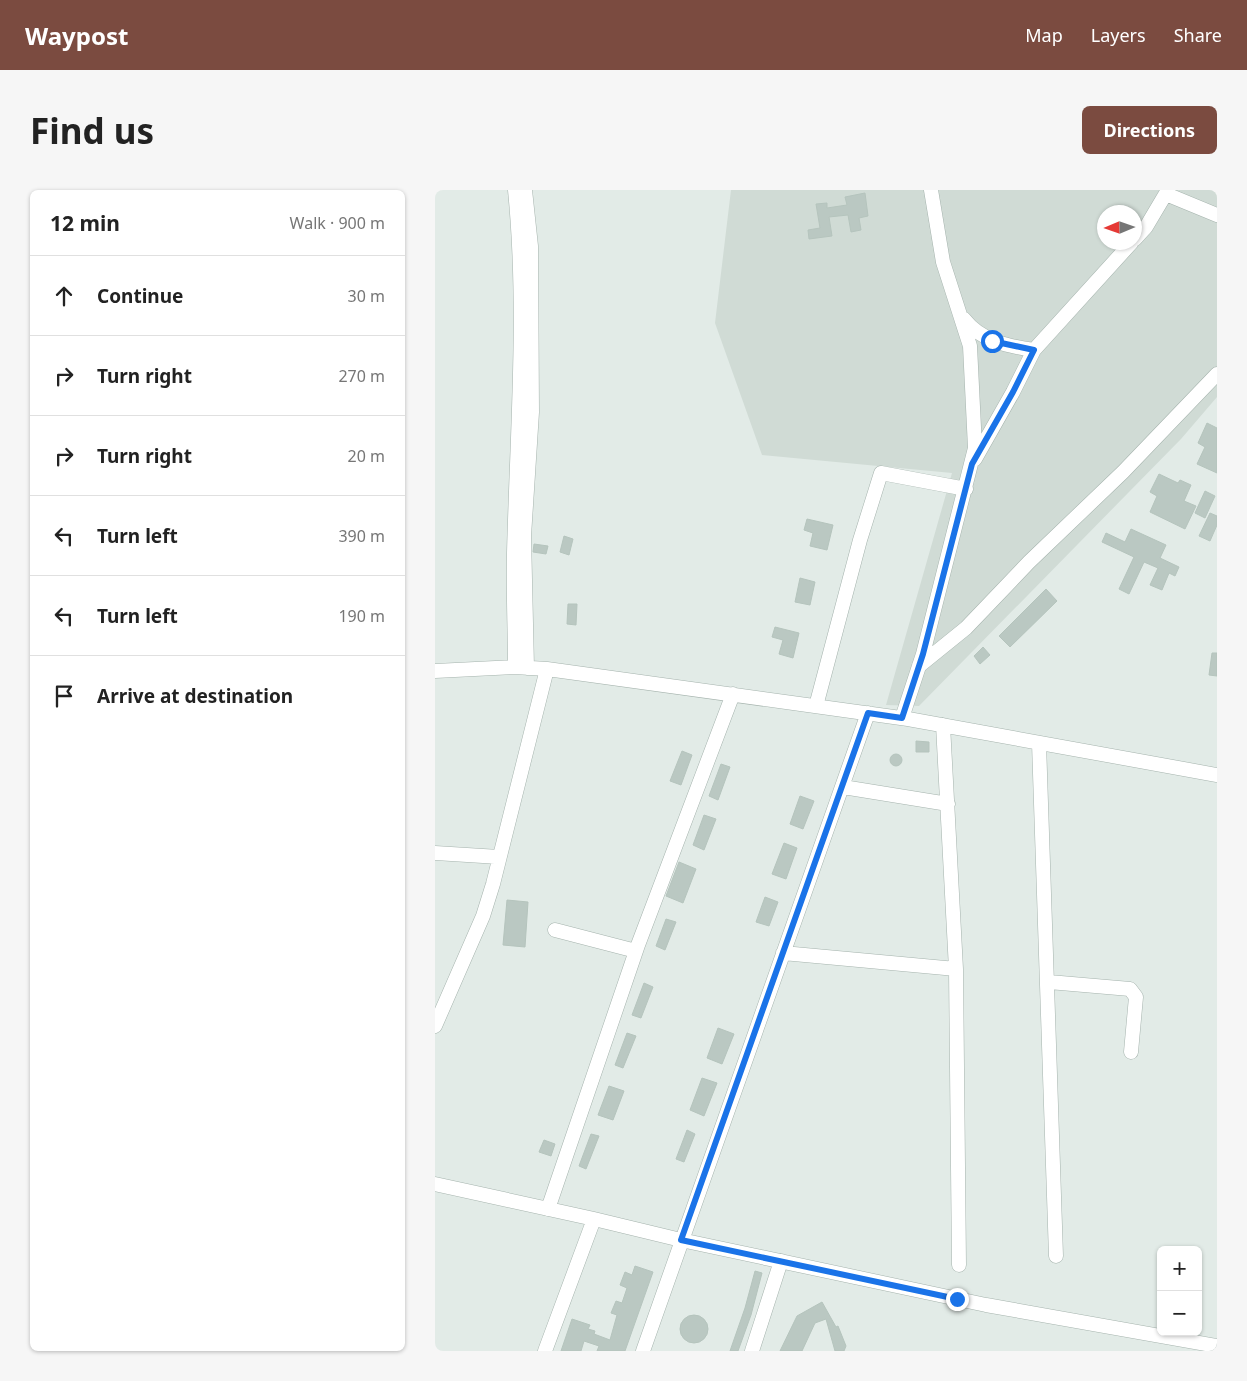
<!DOCTYPE html>
<html lang="en">
<head>
<meta charset="utf-8">
<style>
	body { margin:0; font-family:"Noto Sans",sans-serif; background:#f6f6f6; color:#222 }
	.controls { position:absolute; right:15px; bottom:15px; display:grid; overflow:hidden; border-radius:8px; box-shadow:0 1px 4px #0004 }
	.controls button { width:45px; height:45px; display:grid; place-items:center; padding:0; border:0; border-bottom:1px solid #e0e0e0; background:#fff; color:#222; font:25px sans-serif }
	.compass { position:absolute; left:662px; top:15px; width:45px; height:45px; border-radius:50%; background:#fff; box-shadow:0 1px 4px #0004; rotate:268deg }
	.stop { position:absolute; width:15px; height:15px; margin:-11px; border:4px solid #1a73e8; border-radius:50%; background:#fff }
	.stop.end { background:#1a73e8; border-color:#fff; box-shadow:0 1px 5px #0008 }
	.list { margin:0; padding:0; list-style:none }
	h2 { display:flex; justify-content:space-between; align-items:center; height:65px; margin:0; padding:0 20px; font-size:21px }
	h2 small { font-size:16px; font-weight:400; color:#767676 }
	.list li { display:grid; grid-template-columns:32px 1fr auto; gap:15px; align-items:center; box-sizing:border-box; height:80px; padding:0 20px; border-top:1px solid #e0e0e0 }
	.list b { display:block; font-size:19px; white-space:nowrap }
	.list em { font-size:16px; font-style:normal; color:#767676 }
	.icon { flex:none; width:28px; height:28px; fill:none; stroke:currentColor; stroke-width:2; stroke-linecap:round; stroke-linejoin:round }
	.map { position:relative; flex:none; width:782px; height:1161px; overflow:hidden; border-radius:8px }
	header { display:flex; align-items:center; gap:30px; box-sizing:border-box; height:70px; padding:0 25px; background:#7b4b40; color:#fff }
	header strong { font-size:24px }
	nav { display:flex; gap:28px; margin-inline-start:auto; font-size:18px }
	.intro { display:flex; align-items:center; justify-content:space-between; box-sizing:border-box; height:120px; padding:0 30px }
	h1 { margin:0; font-size:35px }
	.button { padding:12px 22px; border-radius:8px; background:#7b4b40; color:#fff; font-size:18px; font-weight:700 }
	main { display:flex; gap:30px; padding:0 30px }
	aside { flex:1; background:#fff; border-radius:8px; box-shadow:0 1px 4px #0004 }
	.map>svg:first-child { display:block }
</style>
</head>
<body>
<header>
<strong>Waypost</strong>
<nav><a>Map</a><a>Layers</a><a>Share</a></nav>
</header>
<div class="intro"><h1>Find us</h1><a class="button">Directions</a></div>
<main>
<aside>
<h2>12 min<small>Walk · 900 m</small></h2>
<ul class="list">
<li><svg class="icon" aria-label="ahead" viewBox="0 0 24 24"><path d="M12 20V5M6 11l6-6 6 6"/></svg><div><b>Continue</b></div><em>30 m</em></li>
<li><svg class="icon" aria-label="right" viewBox="0 0 24 24"><path d="M7 20v-9h11M14 6l5 5-5 5"/></svg><div><b>Turn right</b></div><em>270 m</em></li>
<li><svg class="icon" aria-label="right" viewBox="0 0 24 24"><path d="M7 20v-9h11M14 6l5 5-5 5"/></svg><div><b>Turn right</b></div><em>20 m</em></li>
<li><svg class="icon" aria-label="left" viewBox="0 0 24 24"><path d="M17 20v-9H6M10 6l-5 5 5 5"/></svg><div><b>Turn left</b></div><em>390 m</em></li>
<li><svg class="icon" aria-label="left" viewBox="0 0 24 24"><path d="M17 20v-9H6M10 6l-5 5 5 5"/></svg><div><b>Turn left</b></div><em>190 m</em></li>
<li><svg class="icon" aria-label="arrive" viewBox="0 0 24 24"><path d="M6 21V4h12l-3 4 3 4H6"/></svg><div><b>Arrive at destination</b></div></li>
</ul>
</aside>
<div class="map">
<svg width="782" height="1161" viewBox="0 0 782 1161">
	<rect width="100%" height="100%" fill="#e2ebe7"/>
	<path fill="#d0dbd5" fill-rule="evenodd" d="M296,0H782V207L746,249L484,516L451,515L517,283L327,265L280,133ZM670,22H700V52H670Z"/>
	<path fill="#bac8c2" stroke="#b5c4bd" d="M430,3L433,26L424,28L426,40L416,42L413,25L394,27L397,46L374,49L373,40L385,38L381,14L392,13V18L412,15L410,7Z
		M772,233L782,238V283L762,274L770,257L763,253Z
		M724,284L743,293L745,290L756,295L749,311L761,316L750,339L715,322L722,306L715,302Z
		M770,301L780,306L770,328L760,323Z
		M775,323L782,326V335L775,351L764,346Z
		M372,329L398,335L392,360L375,356L378,343L369,340Z
		M696,339L731,355L725,368L744,377L740,386L734,383L727,400L715,395L723,378L709,372L694,404L684,399L699,367L667,352L671,343L690,352Z
		M129,346L138,349L134,365L125,362Z
		M99,354L113,356L111,364L98,362Z
		M365,388L380,392L375,415L360,412Z
		M611,399L622,411L575,457L564,446Z
		M133,414H142L141,435L132,434Z
		M340,437L364,443L358,468L344,464L348,450L337,447Z
		M548,457L555,465L545,474L539,466Z
		M777,463H782V486L774,485Z
		M481,551L494,552V562H481Z
		M247,561L257,565L246,595L235,591Z
		M455 570a6 6 0 1 1 12 0a6 6 0 1 1-12 0Z
		M286,574L295,577L283,610L274,606Z
		M365,606L379,611L368,639L355,634Z
		M269,625L281,629L269,660L258,655Z
		M349,653L362,658L351,689L337,684Z
		M244,672L261,679L248,713L231,706Z
		M330,707L343,712L334,736L321,732Z
		M72,710L93,712L90,757L68,755Z
		M231,729L241,732L230,760L221,756Z
		M209,793L218,797L206,828L197,825Z
		M283,838L299,844L287,874L272,868Z
		M192,843L201,846L188,878L180,875Z
		M267,888L282,893L269,926L255,920Z
		M174,896L189,901L178,930L163,925Z
		M252,940L260,944L249,972L241,969Z
		M156,944L164,946L151,979L144,976Z
		M109,950L120,954L116,966L104,962Z
		M200,1076L218,1082L190,1161H162L164,1156L149,1151L146,1161H126L137,1129L155,1135L153,1139L160,1141L159,1144L175,1150L182,1125L176,1123L181,1111L187,1113L192,1098L185,1095L190,1082L197,1085Z
		M320,1081L327,1083L316,1125L303,1161H295L310,1118Z
		M387,1112L401,1137L403,1136L411,1156L409,1161H400L391,1129L380,1133L367,1161H345L362,1126Z
		M245 1139a14 14 0 1 1 28 0a14 14 0 1 1-28 0Z"/>
	<g fill="none" stroke-linecap="round" stroke-linejoin="round">
		<defs>
			<path id="minor" d="M90,0L96,56L97,222L89,346L92,478
				M731,4L782,25
				M700,49L711,37L733,0
				M529,129C546,151 572,156 599,160
				M540,269L578,202L599,160L697,52
				M484,476L531,438L594,372L688,282L782,184
				M80,477C80,439 78,401 79,363C82,242 92,121 80,0
				M0,481L80,477L112,479L473,529L782,585
				M381,516L425,350L446,283L531,299
				M467,528L488,464L540,258L535,156L508,72L496,0
				M508,535L521,779L524,1075
				M604,553L621,1066
				M408,597L513,614
				M0,663L64,667
				M120,740L201,761
				M348,763L521,779
				M614,792L695,799L701,807L696,862
				M0,836L48,726L58,694L112,479
				M0,994L159,1029L246,1050L551,1115L782,1156
				M113,1019L203,755L298,504
				M110,1161L159,1029
				M208,1161L433,523
				M317,1161L346,1071"/>
		</defs>
		<use href="#minor" stroke="#a5b3ad" stroke-width="15"/>
		<use href="#minor" stroke="#fff" stroke-width="14"/>
	</g>
	<g fill="none" stroke-linecap="round" stroke-linejoin="round">
		<path stroke="#1a73e8" stroke-width="6" d="M522,1109L246,1050L433,523L467,528L488,464L537,274L578,202L599,160L557,151"/>
	</g>
</svg>
<div class="controls">
<button>+</button>
<button>−</button>
</div>
<svg class="compass" viewBox="-18 -18 36 36"><path d="M0-13l5 13h-10z" fill="#e53935"/><path d="M0 13l5-13h-10z" fill="#767676"/></svg>
<div class="stop" style="left:557px;top:151px"></div>
<div class="stop end" style="left:522px;top:1109px"></div>
</div>
</main>
</body>
</html>
